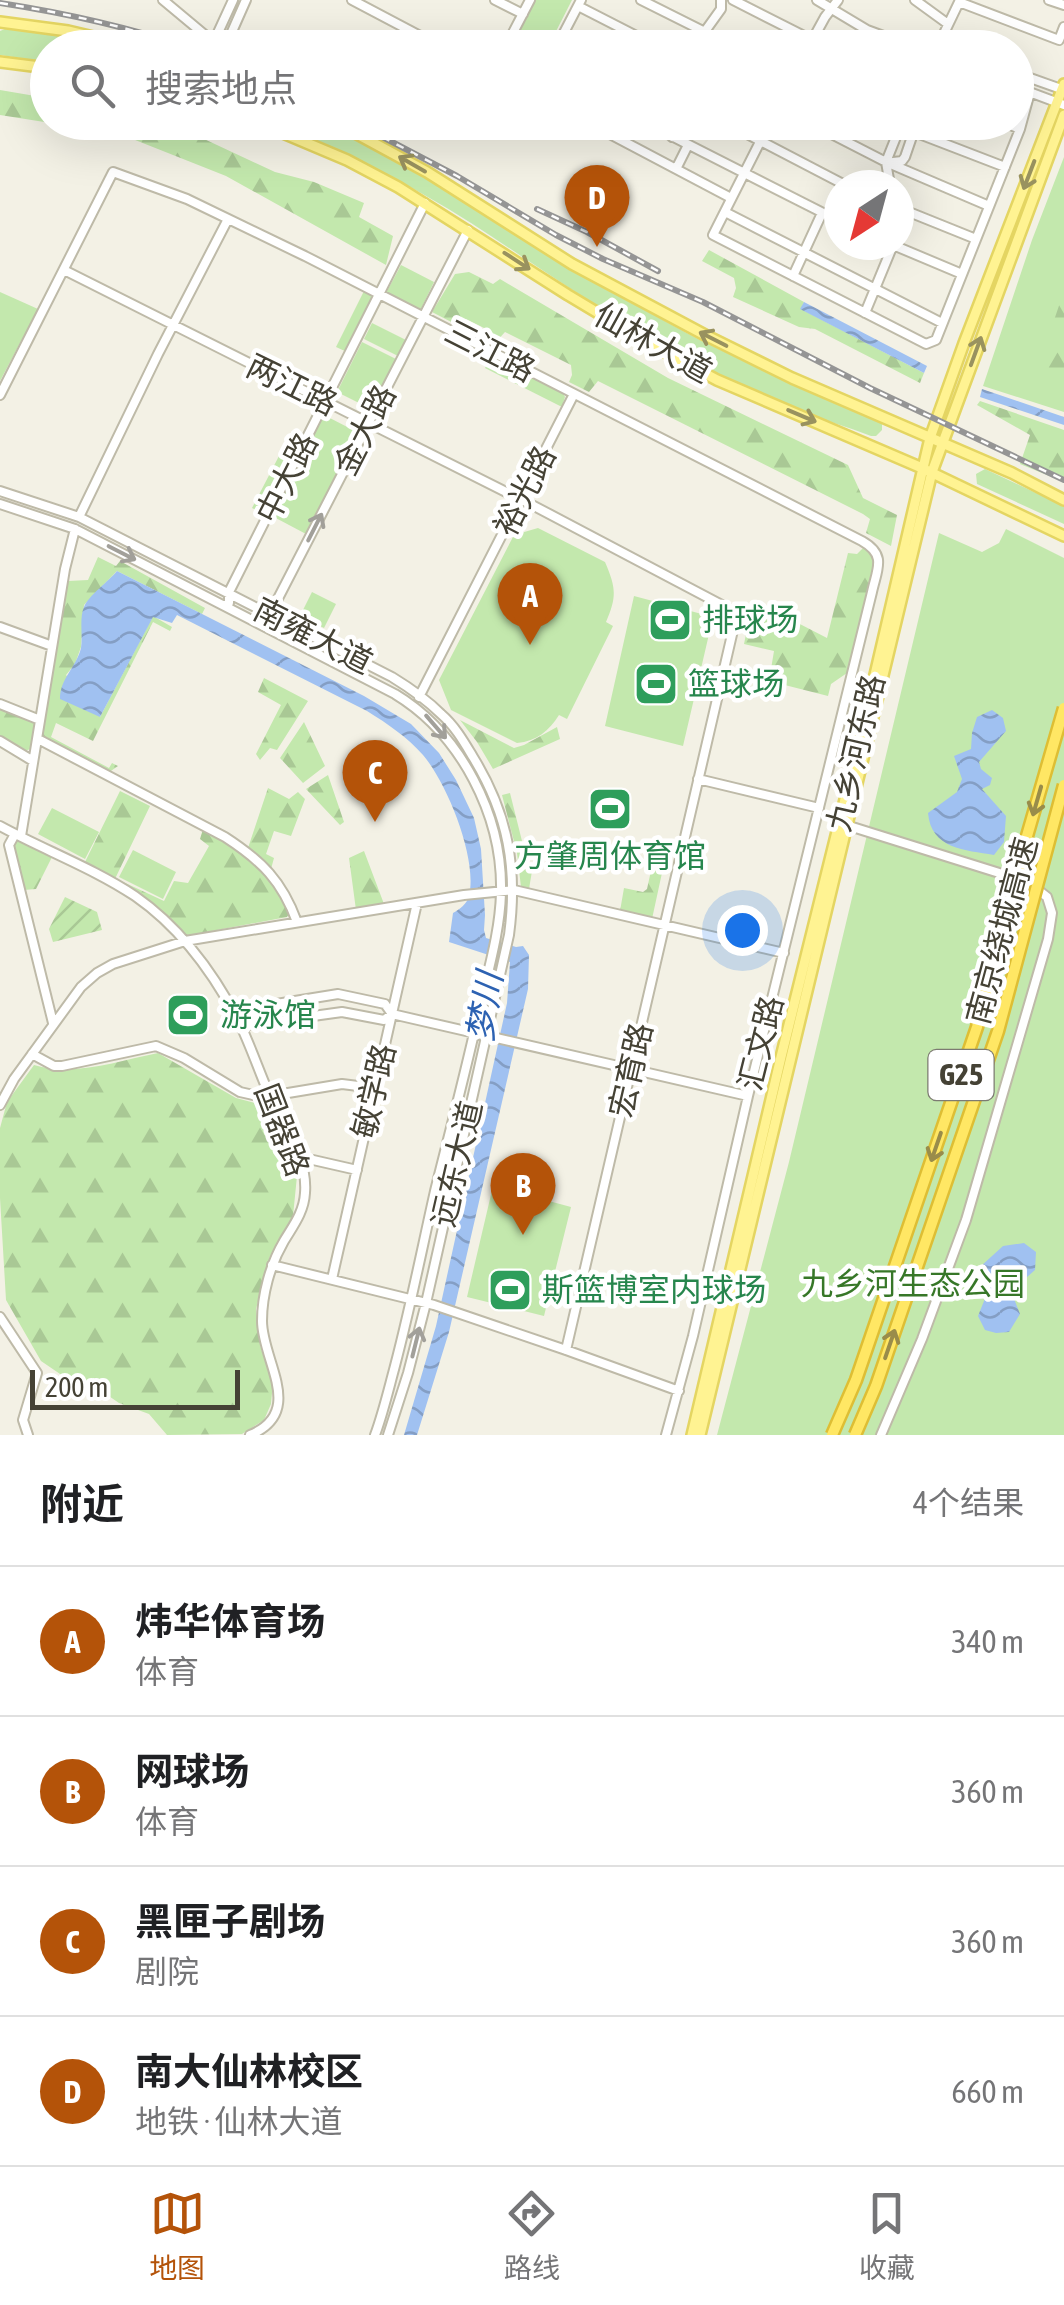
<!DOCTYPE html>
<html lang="zh">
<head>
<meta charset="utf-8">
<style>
	body { margin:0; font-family:"Asap Condensed","Noto Sans SC",sans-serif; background:#f2f2f2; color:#202124 }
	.compass { position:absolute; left:824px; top:170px; width:90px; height:90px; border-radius:50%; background:#fff; box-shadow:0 10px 40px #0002; rotate:216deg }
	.scale { position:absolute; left:30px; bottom:25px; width:210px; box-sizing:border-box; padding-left:10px; border:5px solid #454235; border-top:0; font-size:28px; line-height:35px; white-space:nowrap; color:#454235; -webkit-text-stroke:8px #fff; paint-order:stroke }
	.you { position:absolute; left:742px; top:930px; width:35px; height:35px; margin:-25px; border:8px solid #fff; border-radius:50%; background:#1a73e8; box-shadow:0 0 0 15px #1a73e833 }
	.badge { display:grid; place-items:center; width:65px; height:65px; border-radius:50%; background:#b45309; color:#fff; font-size:32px; font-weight:700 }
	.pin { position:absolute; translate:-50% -82px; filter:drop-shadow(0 2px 5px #0008) }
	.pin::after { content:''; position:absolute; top:52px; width:35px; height:30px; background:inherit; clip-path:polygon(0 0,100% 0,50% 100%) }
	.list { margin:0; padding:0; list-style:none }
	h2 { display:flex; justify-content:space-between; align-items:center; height:130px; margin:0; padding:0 40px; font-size:42px }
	h2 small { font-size:32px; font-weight:400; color:#757577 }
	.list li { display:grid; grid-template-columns:65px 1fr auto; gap:30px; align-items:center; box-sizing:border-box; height:150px; padding:0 40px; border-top:2px solid #e0e0e0 }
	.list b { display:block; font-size:38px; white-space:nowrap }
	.list p { margin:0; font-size:32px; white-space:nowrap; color:#757577 }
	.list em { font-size:32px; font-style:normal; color:#757577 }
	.icon { flex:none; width:55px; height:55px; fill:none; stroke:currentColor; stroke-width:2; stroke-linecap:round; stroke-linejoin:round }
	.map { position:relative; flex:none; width:1064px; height:1435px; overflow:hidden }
	.search { position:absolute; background:#fff; box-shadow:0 10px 40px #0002; left:30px; right:30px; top:30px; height:110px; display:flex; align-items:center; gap:25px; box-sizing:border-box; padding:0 35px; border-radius:55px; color:#757577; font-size:38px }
	.sheet { height:730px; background:#fff }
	nav { display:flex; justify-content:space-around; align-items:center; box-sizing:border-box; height:140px; border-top:2px solid #e0e0e0; background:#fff; font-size:28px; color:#757577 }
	nav a { display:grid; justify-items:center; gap:5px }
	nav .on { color:#b45309 }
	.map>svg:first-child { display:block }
</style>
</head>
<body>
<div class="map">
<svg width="1064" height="1435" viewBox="0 0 1064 1435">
	<defs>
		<pattern id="forest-firs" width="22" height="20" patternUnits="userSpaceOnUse" patternTransform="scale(2.5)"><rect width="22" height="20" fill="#c3e8ad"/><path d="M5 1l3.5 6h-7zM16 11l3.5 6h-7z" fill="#a9c895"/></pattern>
		<pattern id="garden-furrows" width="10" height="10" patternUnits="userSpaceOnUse" patternTransform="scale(2.5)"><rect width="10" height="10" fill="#c3e8ad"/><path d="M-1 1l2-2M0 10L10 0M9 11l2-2" fill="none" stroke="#a9c895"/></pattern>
		<pattern id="water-waves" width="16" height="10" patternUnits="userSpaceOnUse" patternTransform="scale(2.5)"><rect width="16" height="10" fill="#a0c1f1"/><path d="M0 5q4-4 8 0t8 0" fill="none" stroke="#849ec4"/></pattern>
	</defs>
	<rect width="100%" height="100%" fill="#f3f1e5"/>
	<path fill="#c3e8ad" d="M535,0H572L548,47H511Z
		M5,29L59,34L118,47L48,48L47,62L0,55V31Z
		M276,123H321L355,138L422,174L571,270L696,338L789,383L879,420L882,423V430L876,436H871C848,427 823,420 800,411C748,391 698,365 650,338C588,302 531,262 471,223C409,184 344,150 276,123Z
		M1064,157V412L983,386L1032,240Z
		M401,265L434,282L420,311L386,293Z
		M364,291L375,297L347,352L336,347Z
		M0,292L38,309L0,381Z
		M372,323L406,340L398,356L364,339Z
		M362,342L396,359L371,409L337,392Z
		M491,356L563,393L565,397L562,407L485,368Z
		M324,415L357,432L306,534L272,516Z
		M279,456L291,463L264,514L252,508Z
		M985,469L1064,506V524L977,484L976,474Z
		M538,528L605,562C616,588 617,596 606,622L613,626L567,719L559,715C549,731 537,741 517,743L451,710L439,680L514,535Z
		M1006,529L1064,558V1435H717L789,1162L939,533L982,552L999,543Z
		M312,592L336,604L324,628L300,616Z
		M634,596L713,617L683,746L605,726Z
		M52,808L99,832L85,859L38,834Z
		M133,850L176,872L163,899L119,877Z
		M493,1186L571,1207L544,1316L467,1297Z"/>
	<path fill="url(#forest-firs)" d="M0,90L47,98L48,122L158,123L187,131L275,172L314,182L364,203L359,217L393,236L386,265L226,176L120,134L0,115Z
		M709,250L804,302L801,309L924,373L920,383L815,329L799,327L733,297L736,288L734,278L702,261Z
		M469,272L493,284L500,279L668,378L848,465L863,498L897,515L891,546L866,533L870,519L863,514L598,381L589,392L569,382L572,375L571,365L505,332L495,343L487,339L490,331L466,319L461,327L432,312L455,274Z
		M1064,291V382L1036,373Z
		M980,401L1064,430V482L1020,464L1030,435L977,405Z
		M864,547L875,557V565L847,673L831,684L828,696L769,681L774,651L744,644L753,600L827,638L848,553L857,554Z
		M98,557L116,566L120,561L205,608L202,614L117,571L84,605L81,647L75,664L66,675L100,717L153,616L172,627L170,631L153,622L93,741L56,723L51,737L109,768L112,763L118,766L108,773L42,738L68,581L88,580Z
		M264,678L308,701L277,750L270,748L260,760L256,754L281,705L258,692Z
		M0,709L35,722L31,749L24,751L0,736Z
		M460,720L514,748L524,745L557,727L560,739L493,769L477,742Z
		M304,722L325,766L303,783L280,758Z
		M328,775L344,822L340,825L306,789Z
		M268,788L289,799L298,792L305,799L291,836L274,831L266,854L274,858L271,869L248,848Z
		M120,791L150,806L114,881L84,864Z
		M510,793L528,865H533L529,889L521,887L517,853L502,795Z
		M203,829C238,850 277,872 289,914L287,917L185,936L156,907L121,883V881L164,901L174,881L188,883L209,846L200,839Z
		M20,839L52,857L36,889L24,890L13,848L16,841Z
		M364,851L384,904L356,910L349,858Z
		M654,857L665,859L652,919L620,911L624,888L643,892L647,889Z
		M158,1053L236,1098L263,1105L281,1135L297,1176L293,1216L270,1256L256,1309L261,1349L273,1382L271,1404L264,1420L242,1434L167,1435L149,1414L119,1403L81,1377L63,1376L41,1361L6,1300L0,1198V1128L7,1102L34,1065C75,1077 117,1061 158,1053Z"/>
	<path fill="url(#garden-furrows)" d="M65,897L97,912L102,930L53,942L49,929Z"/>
	<path fill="url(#water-waves)" d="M804,302L927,366L924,373L800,309Z
		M982,389L1064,417V425L980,397Z
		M117,571L364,696L411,724L439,753L456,780L474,818L481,849L485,915L484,930L486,938L516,947L523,946L529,955L528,989L449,1332L417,1435H404L436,1326L507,1003L510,962L449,942L453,913C460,909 467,904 469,896C478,859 447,783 423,755C407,737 388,724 367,711L177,615L172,623L153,617L100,717L60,699C60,678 76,668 81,648C83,635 79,619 84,607C88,596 109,581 117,571Z
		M992,710L1003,718L1006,731L979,762L981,769L992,778L990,785L982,789L1006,816L1004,842L994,855C965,850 931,849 928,813L957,792L962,779L954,756L971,749L972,733L977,717Z
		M1024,1243L1036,1252L1035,1270L1011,1291L1020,1314L1009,1332L996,1333L985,1330L978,1316L988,1291L981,1266L1003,1246Z"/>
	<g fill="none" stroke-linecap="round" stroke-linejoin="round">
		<defs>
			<path id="minor" d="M163,0L211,40
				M352,0L443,48
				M495,0L523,14
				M641,0L737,48
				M733,0L828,48
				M817,0L867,30L916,48
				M915,0L948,24
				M1049,0L1064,5
				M959,2L1059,40L1064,27
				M578,6L660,48
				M561,39L577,48
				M492,47L493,48
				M196,48L216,37L233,0
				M228,48L227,43L246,0
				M505,48L530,0
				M556,48L581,0
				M681,48L685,40L698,43
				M693,48L721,9V0
				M808,48L825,17L838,0
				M937,48L960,0
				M1016,73L1064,90
				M1016,87L1064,105
				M587,122L731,198
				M644,122L839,221
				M724,122L845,185
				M770,122L713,235L926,344L936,340L1020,129L1029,96L1022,83L1027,77
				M808,122L886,162L989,206
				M1003,122L1020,129
				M914,132L1005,167
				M672,137L679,122
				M893,162L902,161L905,157L917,122
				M676,169L688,145
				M890,185L886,162L902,122
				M899,208L976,239
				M725,212L942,323
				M893,245L962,274
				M64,270L534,506L737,613L566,1350
				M793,276L822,213
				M865,313L893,245
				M0,395L113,172L187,199L305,256L862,541C887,555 877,569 872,592L748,1096L693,1336L666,1435
				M0,491L79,517L392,677C410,688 426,699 441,714C455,726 464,742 473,757C508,814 518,868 509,935L426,1303L408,1373L388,1435
				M0,504L75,529L395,694C461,734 503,816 501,893C500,929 490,964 482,998C468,1063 451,1127 435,1191C421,1253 409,1315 392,1377C387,1396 382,1416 375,1435
				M79,517L158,354L228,219
				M224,605L229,603V592L425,203
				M263,625L261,619L262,616L270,614L468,230
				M0,627L52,646
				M419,697L574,394
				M0,704L40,720
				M38,739L225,837C262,861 282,881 297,922
				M0,741L33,761
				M698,779L819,808
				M846,825L1028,882L1047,897L1052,913L1048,939L966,1220L922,1339L881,1435
				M0,826C44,850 93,868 135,896C181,928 215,975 240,1024C251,1047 259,1071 269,1094C283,1126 308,1157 305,1193C304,1212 293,1226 284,1241C270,1265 262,1295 262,1321C262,1361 306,1412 250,1435
				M15,834L9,845L53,1023
				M21,836L65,569L75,529
				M233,1011L338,994L385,1004L392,1014L748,1096
				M241,1026L342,1012L384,1020L392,1014
				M32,1054L54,1066H62L156,1046L184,1058L240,1092L258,1096H270L342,1084L374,1088
				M0,1105L14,1079L81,987L97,973L113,964L185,941L464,895L514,890L784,953
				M300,1157L357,1170
				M272,1265L434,1305L566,1350L679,1391
				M332,1279L417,903
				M0,1317L37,1373L23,1420L28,1435"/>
			<path id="major" d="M0,22L68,31L140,48
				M0,62L48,68
				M257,122L347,160L398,187L568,295L648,343L717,380L922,468L1064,536
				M335,122L427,172L572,264L705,335L792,378L1012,473L1064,500
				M692,1435L781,1057L861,735L930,438L964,343L1064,84
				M700,1435L932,472L1064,115"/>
		</defs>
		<use href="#minor" stroke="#bebaa8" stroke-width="12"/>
		<use href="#major" stroke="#e4d562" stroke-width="14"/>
		<use href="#minor" stroke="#fff" stroke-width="8"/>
		<use href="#major" stroke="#fff392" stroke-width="9"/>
		<defs>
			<path id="rail" d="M0,3C65,13 128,27 191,48
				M354,122L457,176L556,235L603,259L703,302L870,388L1064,480
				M537,209L587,232L658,271"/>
		</defs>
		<use href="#rail" stroke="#959595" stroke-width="6"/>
		<use href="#rail" stroke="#fff" stroke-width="2.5" stroke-dasharray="8" stroke-linecap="butt"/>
		<defs>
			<path id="highway-bridge" d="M832,1435L856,1380L977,1027L1027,836L1064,708
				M855,1435L876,1386L998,1031L1064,785"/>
		</defs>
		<use href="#highway-bridge" stroke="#debe34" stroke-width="15" stroke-linecap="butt"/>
		<use href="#highway-bridge" stroke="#ffe764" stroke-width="10"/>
	</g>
	<defs><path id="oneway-shaft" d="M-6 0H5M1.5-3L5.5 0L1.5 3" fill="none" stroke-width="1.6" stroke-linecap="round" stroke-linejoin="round" transform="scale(2.5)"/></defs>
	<g stroke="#99925f">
		<use href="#oneway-shaft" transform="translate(412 164) rotate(-150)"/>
		<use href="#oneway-shaft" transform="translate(1029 175) rotate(111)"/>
		<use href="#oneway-shaft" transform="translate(517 261) rotate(33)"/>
		<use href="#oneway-shaft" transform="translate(713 339) rotate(-153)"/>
		<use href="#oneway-shaft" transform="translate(976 351) rotate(-70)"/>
		<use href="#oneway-shaft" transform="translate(802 416) rotate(23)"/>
	</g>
	<g stroke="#a2a09a">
		<use href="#oneway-shaft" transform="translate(315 527) rotate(-63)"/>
		<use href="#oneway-shaft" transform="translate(122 553) rotate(27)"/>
		<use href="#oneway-shaft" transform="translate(436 727) rotate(49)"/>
		<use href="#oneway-shaft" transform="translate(416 1342) rotate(-76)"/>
	</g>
	<g stroke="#998c4a">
		<use href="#oneway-shaft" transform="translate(1037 801) rotate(106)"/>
		<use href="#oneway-shaft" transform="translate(936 1147) rotate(109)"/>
		<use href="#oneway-shaft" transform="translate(890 1344) rotate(-71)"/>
	</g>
	<defs>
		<symbol id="stadium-square" viewBox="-11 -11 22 22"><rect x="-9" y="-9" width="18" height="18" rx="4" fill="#2e9e5b" stroke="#fff"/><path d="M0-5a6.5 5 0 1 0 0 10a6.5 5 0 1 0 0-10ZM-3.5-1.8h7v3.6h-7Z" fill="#fff"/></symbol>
	</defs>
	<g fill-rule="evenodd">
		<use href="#stadium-square" x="645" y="595" width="50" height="50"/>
		<use href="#stadium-square" x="631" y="659" width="50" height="50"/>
		<use href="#stadium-square" x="585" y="784" width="50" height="50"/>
		<use href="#stadium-square" x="163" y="990" width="50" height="50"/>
		<use href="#stadium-square" x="485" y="1265" width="50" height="50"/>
	</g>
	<g text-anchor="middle" stroke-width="9" stroke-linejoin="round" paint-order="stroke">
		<rect fill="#fff" stroke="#7d7b72" stroke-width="2.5" x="928.5" y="1050" width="65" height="50" rx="8"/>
		<g font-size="30" font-weight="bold" fill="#454235">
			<text x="961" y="1085">G25</text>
		</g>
		<g font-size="32" fill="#454235" stroke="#fff">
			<text transform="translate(653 343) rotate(29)" y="11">仙林大道</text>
			<text transform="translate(490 351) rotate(27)" y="11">三江路</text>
			<text transform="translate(292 385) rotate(26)" y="11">两江路</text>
			<text transform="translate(365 430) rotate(-63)" y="11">金大路</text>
			<text transform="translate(287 478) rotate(-63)" y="11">中大路</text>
			<text transform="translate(525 491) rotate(-63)" y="11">裕光路</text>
			<text transform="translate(313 636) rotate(27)" y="11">南雍大道</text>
			<text transform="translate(856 753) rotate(-77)" y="11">九乡河东路</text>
			<text transform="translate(1002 931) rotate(-75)" y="11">南京绕城高速</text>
			<text transform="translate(761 1043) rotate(-76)" y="11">汇文路</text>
			<text transform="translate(631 1070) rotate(-77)" y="11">宏育路</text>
			<text transform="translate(374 1091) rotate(-77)" y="11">敏学路</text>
			<text transform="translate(282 1130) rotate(69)" y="11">国器路</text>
			<text transform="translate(457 1164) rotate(-77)" y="11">远东大道</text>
		</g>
		<g font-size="32" fill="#27864d" stroke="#fff" text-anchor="start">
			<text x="702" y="631">排球场</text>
			<text x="688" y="695">篮球场</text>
			<text x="610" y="867" text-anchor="middle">方肇周体育馆</text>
			<text x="220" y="1026">游泳馆</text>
			<text x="542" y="1301">斯篮博室内球场</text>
		</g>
		<g font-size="32" fill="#377728" stroke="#fff">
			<text x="913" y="1295">九乡河生态公园</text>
		</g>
		<g font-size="35" font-style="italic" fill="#2d62b2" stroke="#fff">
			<text transform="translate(485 1007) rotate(-81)" y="12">梦川</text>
		</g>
	</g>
</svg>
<svg class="compass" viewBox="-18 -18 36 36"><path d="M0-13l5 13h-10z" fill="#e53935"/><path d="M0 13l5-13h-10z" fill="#757577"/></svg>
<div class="scale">200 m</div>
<div class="you"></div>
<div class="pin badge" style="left:530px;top:645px">A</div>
<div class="pin badge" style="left:523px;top:1235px">B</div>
<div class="pin badge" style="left:375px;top:822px">C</div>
<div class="pin badge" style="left:597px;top:247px">D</div>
<div class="search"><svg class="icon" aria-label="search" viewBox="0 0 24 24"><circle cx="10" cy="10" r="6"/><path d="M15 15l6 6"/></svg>搜索地点</div>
</div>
<section class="sheet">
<h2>附近<small>4个结果</small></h2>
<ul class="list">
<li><span class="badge">A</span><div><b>炜华体育场</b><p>体育</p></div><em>340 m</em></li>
<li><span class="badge">B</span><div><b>网球场</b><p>体育</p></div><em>360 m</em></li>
<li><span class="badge">C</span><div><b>黑匣子剧场</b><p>剧院</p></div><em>360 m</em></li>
<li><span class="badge">D</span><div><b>南大仙林校区</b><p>地铁 · 仙林大道</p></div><em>660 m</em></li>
</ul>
</section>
<nav>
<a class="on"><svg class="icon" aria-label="map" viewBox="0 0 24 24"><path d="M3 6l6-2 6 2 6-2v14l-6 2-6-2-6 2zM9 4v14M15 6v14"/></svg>地图</a>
<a><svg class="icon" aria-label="directions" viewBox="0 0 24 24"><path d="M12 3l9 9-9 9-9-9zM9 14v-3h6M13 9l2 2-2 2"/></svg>路线</a>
<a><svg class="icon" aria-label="saved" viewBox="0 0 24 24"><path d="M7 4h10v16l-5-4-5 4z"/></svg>收藏</a>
</nav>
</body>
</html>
